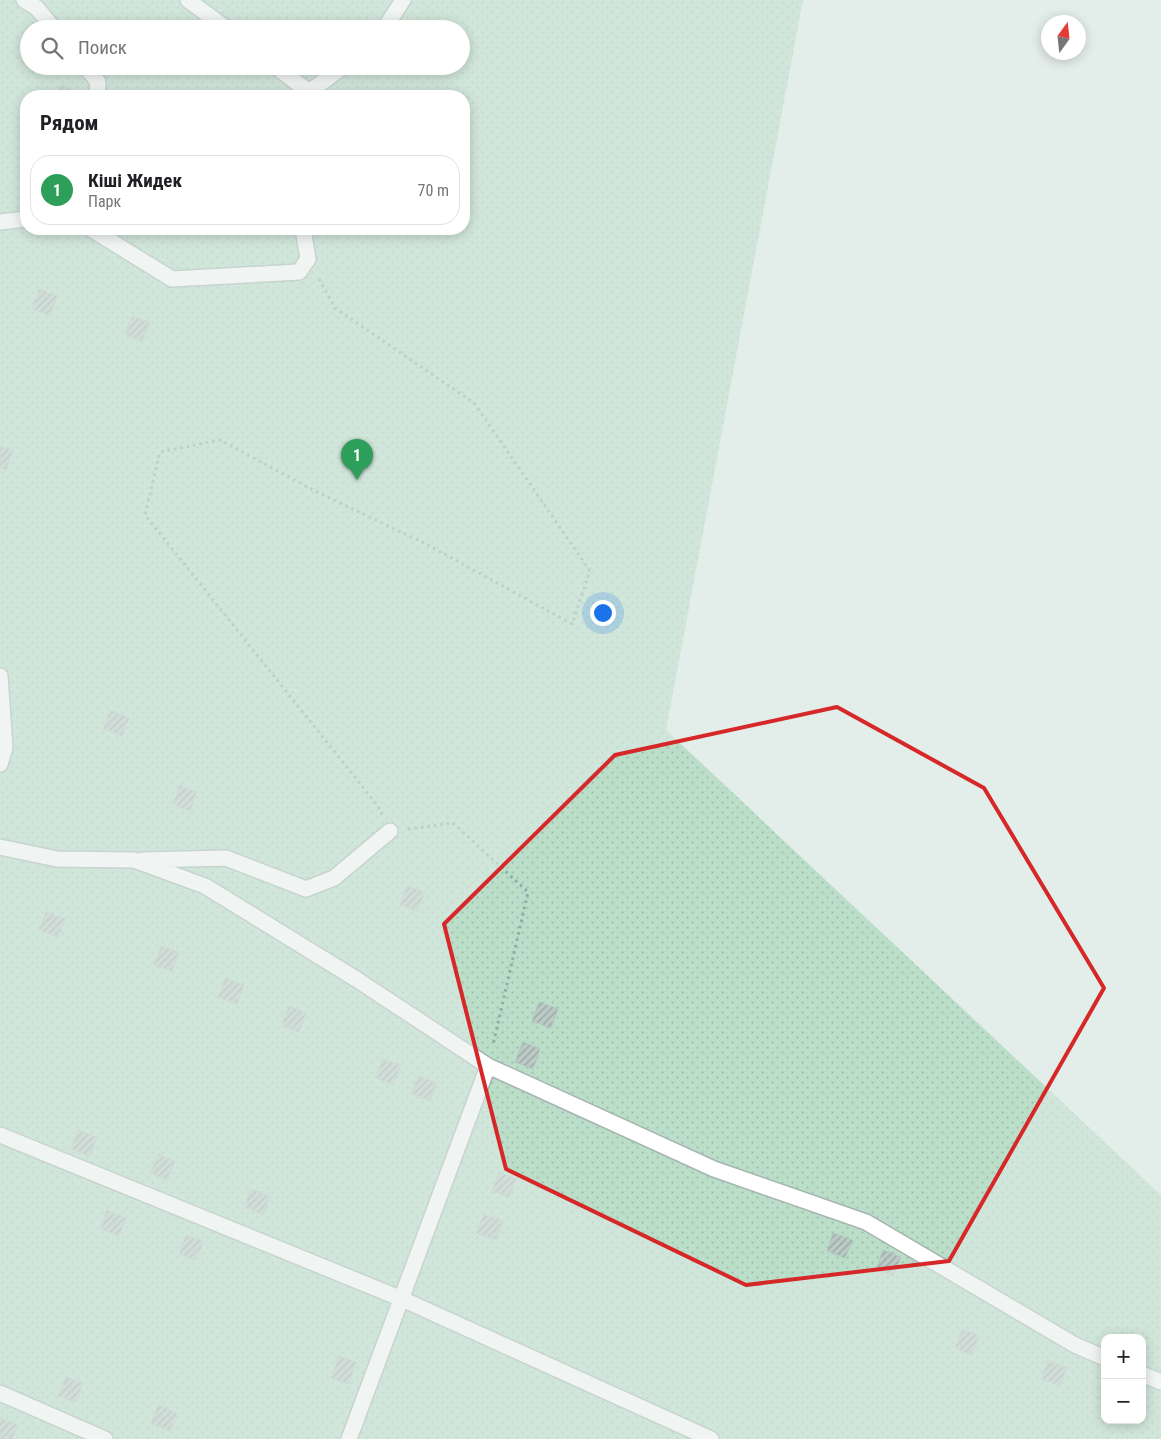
<!DOCTYPE html>
<html lang="ru">
<head>
<meta charset="utf-8">
<style>
	body { margin:0; font-family:"Roboto Condensed",sans-serif; background:#f2f2f2; color:#202124 }
	.controls { position:absolute; right:15px; bottom:15px; display:grid; overflow:hidden; border-radius:10px; box-shadow:0 2px 12px #0003 }
	.controls button { width:45px; height:45px; display:grid; place-items:center; padding:0; border:0; border-bottom:1px solid #e0e0e0; background:#fff; color:#202124; font:25px sans-serif }
	.compass { position:absolute; left:1041px; top:15px; width:45px; height:45px; border-radius:50%; background:#fff; box-shadow:0 2px 12px #0003; rotate:15deg }
	.you { position:absolute; left:602px; top:612px; width:18px; height:18px; margin:-12px; border:4px solid #fff; border-radius:50%; background:#1a73e8; box-shadow:0 0 0 8px #1a73e833 }
	.badge { display:grid; place-items:center; width:32px; height:32px; border-radius:50%; background:#b45309; color:#fff; font-size:16px; font-weight:700 }
	.pin { position:absolute; translate:-50% -41px; filter:drop-shadow(0 1px 2px #0008) }
	.pin::after { content:''; position:absolute; top:26px; width:18px; height:15px; background:inherit; clip-path:polygon(0 0,100% 0,50% 100%) }
	.list { margin:0; padding:0; list-style:none }
	h2 { display:flex; justify-content:space-between; align-items:center; height:65px; margin:0; padding:0 20px; font-size:21px }
	h2 small { font-size:16px; font-weight:400; color:#757577 }
	.list li { display:grid; grid-template-columns:32px 1fr auto; gap:15px; align-items:center; box-sizing:border-box; height:70px; margin:0 10px 10px; padding:0 10px; border:1px solid #e0e0e0; border-radius:20px }
	.list b { display:block; font-size:19px; white-space:nowrap }
	.list p { margin:0; font-size:16px; white-space:nowrap; color:#757577 }
	.list em { font-size:16px; font-style:normal; color:#757577 }
	.icon { flex:none; width:28px; height:28px; fill:none; stroke:currentColor; stroke-width:2; stroke-linecap:round; stroke-linejoin:round }
	.map { position:relative; flex:none; width:1161px; height:1439px; overflow:hidden }
	.search { position:absolute; background:#fff; box-shadow:0 2px 12px #0003; left:20px; top:20px; width:450px; height:55px; display:flex; align-items:center; gap:12px; box-sizing:border-box; padding:0 18px; border-radius:28px; color:#757577; font-size:19px }
	.panel { position:absolute; background:#fff; box-shadow:0 2px 12px #0003; left:20px; top:90px; width:450px; height:145px; border-radius:20px }
	.map>svg:first-child { display:block }
</style>
</head>
<body>
<div class="map">
<svg width="1161" height="1439" viewBox="0 0 1161 1439">
	<defs>
		<pattern id="grass-dots" width="8" height="8" patternUnits="userSpaceOnUse" patternTransform="scale(1.25)"><rect width="8" height="8" fill="#bbdec9"/><path d="M2 2h.1M6 6h.1" fill="none" stroke="#a0c0ad" stroke-width="1.8" stroke-linecap="round"/></pattern>
		<pattern id="building-hatch" width="6" height="6" patternUnits="userSpaceOnUse" patternTransform="scale(1.25)"><rect width="6" height="6" fill="#bbcac6"/><path d="M-1 1l2-2M0 6l6-6M5 7l2-2" fill="none" stroke="#98a5a2"/></pattern>
	</defs>
	<rect width="100%" height="100%" fill="#e3ede9"/>
	<path fill="url(#grass-dots)" fill-rule="evenodd" d="M0,0H803L666,730L1161,1195V1439H0ZM29,29H461V66H29ZM26,96H464V229H26ZM1105,1338H1142V1420H1105Z"/>
	<path fill="url(#building-hatch)" stroke="#b5c6c1" d="M61,85L81,92L79,96H57Z
		M39,289L57,296L50,316L32,309Z
		M132,316L150,322L142,342L125,335Z
		M0,446L13,451L6,470L0,468Z
		M110,710L129,718L122,736L103,729Z
		M180,785L197,792L190,811L173,804Z
		M407,886L425,892L417,911L400,905Z
		M46,912L65,919L58,937L39,930Z
		M161,946L179,952L172,971L154,965Z
		M225,978L244,985L237,1004L218,997Z
		M539,1002L558,1009L551,1028L532,1021Z
		M289,1006L306,1013L299,1032L281,1026Z
		M523,1042L540,1049L533,1069L515,1062Z
		M383,1059L401,1065L393,1085L376,1078Z
		M418,1076L437,1083L430,1101L411,1094Z
		M78,1130L97,1137L90,1156L71,1149Z
		M158,1154L175,1161L167,1180L150,1173Z
		M499,1172L516,1179L509,1198L492,1191Z
		M251,1189L270,1196L263,1215L244,1207Z
		M107,1210L126,1218L119,1236L100,1229Z
		M484,1214L503,1221L496,1240L476,1233Z
		M833,1233L853,1240L845,1258L827,1251Z
		M186,1235L204,1241L196,1260L179,1254Z
		M883,1250L901,1257L893,1276L876,1270Z
		M962,1329L979,1336L972,1355L955,1348Z
		M339,1356L356,1362L349,1384L331,1378Z
		M1048,1360L1067,1368L1060,1386L1041,1379Z
		M66,1377L83,1383L76,1402L58,1396Z
		M158,1405L177,1413L170,1431L151,1424Z
		M0,1418L18,1425L12,1439H0Z"/>
	<g fill="none" stroke-linecap="round" stroke-linejoin="round">
		<defs>
			<path id="minor" d="M24,0L37,8L54,29
				M188,0L227,29
				M384,29L403,0
				M85,66L98,82L97,96
				M275,66L309,92
				M307,96L309,92L344,66
				M0,222L26,219
				M91,229L172,279L299,272L308,259L303,229
				M0,676L5,748L0,764
				M0,847L57,859L134,860L205,886L356,979L488,1066L349,1439
				M143,860L226,858L306,889L334,878L390,831
				M488,1066L714,1169L866,1222L1075,1345L1105,1358
				M0,1135L402,1299L711,1439
				M1142,1374L1161,1382
				M0,1393L105,1439"/>
		</defs>
		<use href="#minor" stroke="#a5b5b1" stroke-width="18"/>
		<path stroke="#83b0a7" stroke-width="3" stroke-dasharray="2.5 4" stroke-linecap="butt" d="M319,279L335,308L474,403L590,571L572,624L428,545L315,491L220,440L160,452L145,515L378,806L382,815
			M408,829L453,823L528,892L493,1045"/>
		<use href="#minor" stroke="#fff" stroke-width="15"/>
	</g>
	<path d="M0 0H1161V1439H0ZM837,707L984,788L1104,988L949,1261L746,1285L506,1169L444,924L615,755Z" fill="#e3ede9" fill-opacity=".55" fill-rule="evenodd"/>
	<path fill="none" stroke="#d62828" stroke-width="4" stroke-linejoin="round" d="M837,707L984,788L1104,988L949,1261L746,1285L506,1169L444,924L615,755Z"/>
</svg>
<div class="controls">
<button>+</button>
<button>−</button>
</div>
<svg class="compass" viewBox="-18 -18 36 36"><path d="M0-13l5 13h-10z" fill="#e53935"/><path d="M0 13l5-13h-10z" fill="#757577"/></svg>
<div class="you"></div>
<div class="pin badge" style="left:357px;top:480px;background:#2e9e5b">1</div>
<div class="search"><svg class="icon" aria-label="search" viewBox="0 0 24 24"><circle cx="10" cy="10" r="6"/><path d="M15 15l6 6"/></svg>Поиск</div>
<section class="panel">
<h2>Рядом<small></small></h2>
<ul class="list">
<li><span class="badge" style="background:#2e9e5b">1</span><div><b>Кіші Жидек</b><p>Парк</p></div><em>70 m</em></li>
</ul>
</section>
</div>
</body>
</html>
